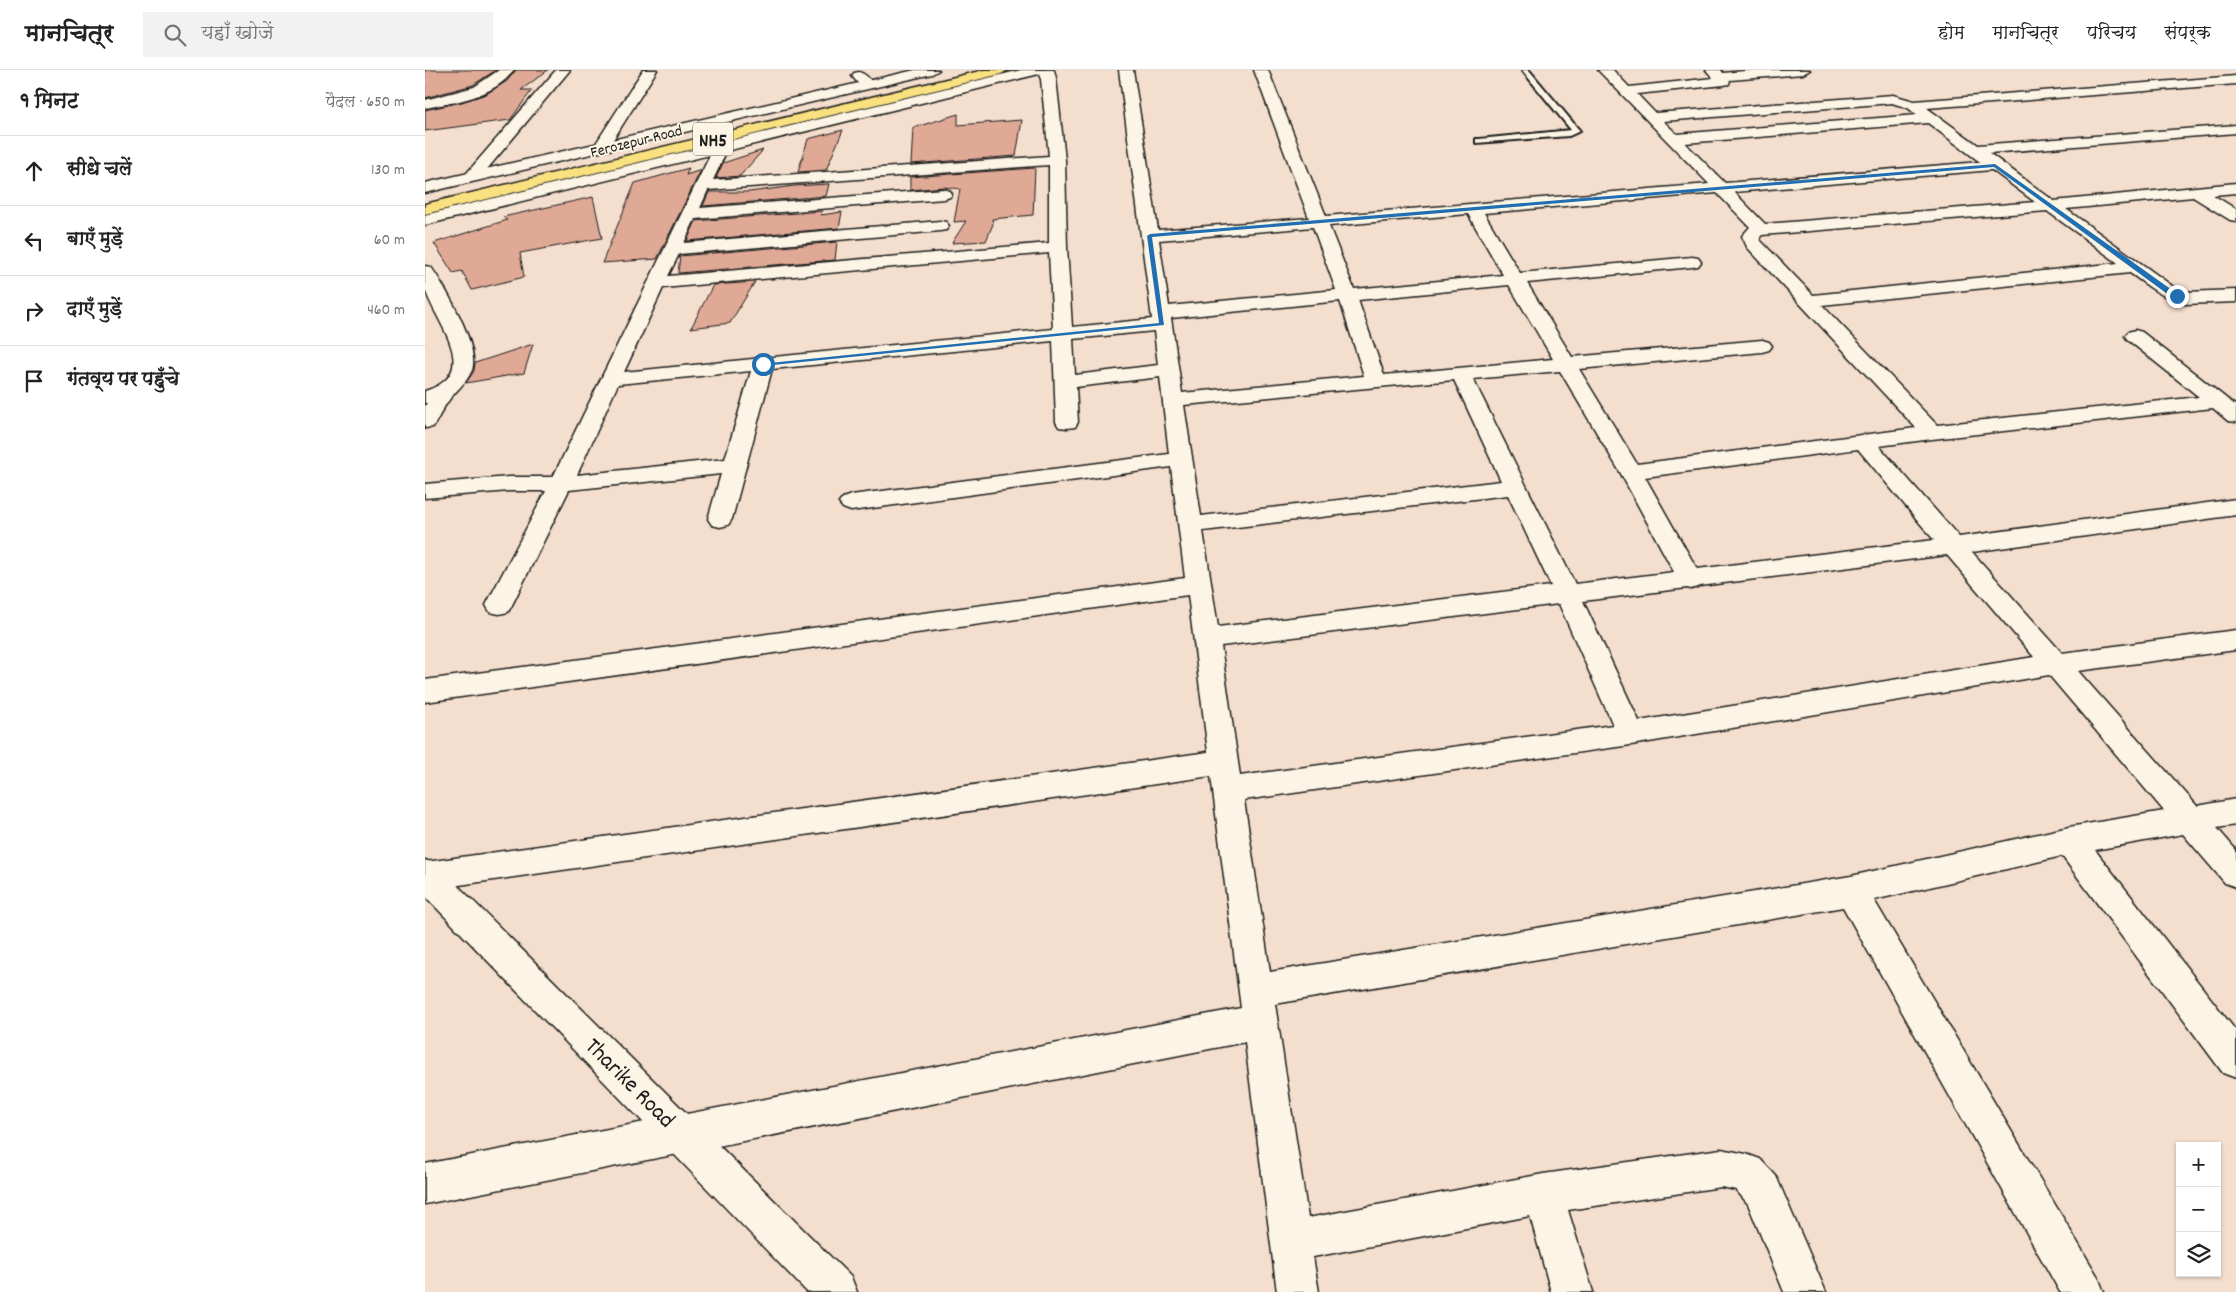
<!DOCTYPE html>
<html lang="hi">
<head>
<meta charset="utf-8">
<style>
	body { margin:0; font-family:Dekko,"Playpen Sans Deva",sans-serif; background:#f2f2f2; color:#222 }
	.controls { position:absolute; right:15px; bottom:15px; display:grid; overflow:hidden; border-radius:0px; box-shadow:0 1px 4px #0004 }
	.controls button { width:45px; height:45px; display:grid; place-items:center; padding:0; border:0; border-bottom:1px solid #e0e0e0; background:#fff; color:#222; font:25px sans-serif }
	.stop { position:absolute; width:15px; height:15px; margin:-11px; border:4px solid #1f6fb2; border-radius:50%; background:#fff }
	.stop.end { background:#1f6fb2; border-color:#fff; box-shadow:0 1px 5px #0008 }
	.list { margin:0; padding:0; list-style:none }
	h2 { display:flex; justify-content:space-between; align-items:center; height:65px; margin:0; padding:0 20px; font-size:21px }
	h2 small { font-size:16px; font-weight:400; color:#767676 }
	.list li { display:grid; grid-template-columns:32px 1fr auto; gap:15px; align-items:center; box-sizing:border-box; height:70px; padding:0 20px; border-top:1px solid #e0e0e0 }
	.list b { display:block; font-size:19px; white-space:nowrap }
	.list em { font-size:16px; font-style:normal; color:#767676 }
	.icon { flex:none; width:28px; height:28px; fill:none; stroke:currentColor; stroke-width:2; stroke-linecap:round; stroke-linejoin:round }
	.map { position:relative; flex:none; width:1811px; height:1222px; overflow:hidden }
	header { display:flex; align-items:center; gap:30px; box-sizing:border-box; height:70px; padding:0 25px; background:#fff; border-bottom:1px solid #e0e0e0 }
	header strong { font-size:24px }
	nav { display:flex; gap:28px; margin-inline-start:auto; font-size:18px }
	.search { width:350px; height:45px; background:#f2f2f2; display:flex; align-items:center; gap:12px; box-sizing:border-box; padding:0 18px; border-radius:0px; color:#767676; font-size:19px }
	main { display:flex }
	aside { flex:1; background:#fff }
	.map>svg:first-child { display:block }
</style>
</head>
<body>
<header>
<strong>मानचित्र</strong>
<div class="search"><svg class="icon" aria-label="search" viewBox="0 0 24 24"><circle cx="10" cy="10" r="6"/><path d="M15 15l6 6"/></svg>यहाँ खोजें</div>
<nav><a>होम</a><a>मानचित्र</a><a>परिचय</a><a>संपर्क</a></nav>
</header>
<main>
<aside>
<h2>9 मिनट<small>पैदल · 650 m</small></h2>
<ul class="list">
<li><svg class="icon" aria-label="ahead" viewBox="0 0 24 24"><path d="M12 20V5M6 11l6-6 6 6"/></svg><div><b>सीधे चलें</b></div><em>130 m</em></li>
<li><svg class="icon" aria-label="left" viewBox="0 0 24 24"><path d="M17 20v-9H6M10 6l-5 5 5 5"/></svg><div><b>बाएँ मुड़ें</b></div><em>60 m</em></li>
<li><svg class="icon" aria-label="right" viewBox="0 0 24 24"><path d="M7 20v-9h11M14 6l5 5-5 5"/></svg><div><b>दाएँ मुड़ें</b></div><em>460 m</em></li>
<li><svg class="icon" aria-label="arrive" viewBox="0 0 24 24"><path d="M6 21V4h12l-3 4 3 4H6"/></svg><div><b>गंतव्य पर पहुँचे</b></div></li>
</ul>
</aside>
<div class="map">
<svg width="1811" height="1222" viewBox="0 0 1811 1222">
	<rect width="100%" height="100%" fill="#f4decd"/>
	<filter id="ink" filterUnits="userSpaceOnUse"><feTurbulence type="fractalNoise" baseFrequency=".02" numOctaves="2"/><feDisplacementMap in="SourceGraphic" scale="10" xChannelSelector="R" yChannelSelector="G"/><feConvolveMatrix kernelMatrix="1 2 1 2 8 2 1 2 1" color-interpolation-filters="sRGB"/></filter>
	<g filter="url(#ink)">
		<path fill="#e0a996" stroke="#1c1c1c" d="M0,0H71L48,15L0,28Z
			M91,0H123L96,20H107L85,50L0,61V40L37,32L61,24L82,11Z
			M533,44V55L597,50L591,86L486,94L488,58Z
			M418,60L401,100L373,102L383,69Z
			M338,80L315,106L291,108L298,93Z
			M264,98L261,105L276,100L232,189L177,193L210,113Z
			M610,98L608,145L567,149L568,154L561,171L527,173L541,151L529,152L535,119L519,117L485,120V107Z
			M404,114L401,126L278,136L284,122H324L369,116Z
			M168,127L177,168L95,183L99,207L47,220L37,201L28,203L9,173L82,150L78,147Z
			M397,141L396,145L417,142L414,158L262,171L271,151Z
			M412,172L410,190L253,203L255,186Z
			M330,212L305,253L266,258L288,215Z
			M108,274L99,303L41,313L49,301L50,293Z"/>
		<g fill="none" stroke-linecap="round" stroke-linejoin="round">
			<defs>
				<path id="lane" d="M1097,0H1104L1155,61L1144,66L1051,73V69H1054L1146,60Z"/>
				<path id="street" d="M74,0H89C69,27 31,32 0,38V30L49,17Z
					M131,0H145L53,110H41L39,107L41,104Z
					M218,0H232L181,81H171L168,78Z
					M615,0H629L631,8L640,90L642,177L647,257L727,249L694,0H708L733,160L884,148L829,0H843L901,146L1284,114L1173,0H1188L1204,17L1288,8L1281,0H1296L1298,3L1330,0H1385L1378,4L1305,10L1304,14L1299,15L1212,24L1230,43L1468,25L1489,31L1811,6V14L1502,38L1553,75L1811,55V63L1564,83L1629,131L1811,113V123L1788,125L1811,139V151L1805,150L1768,127L1641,139L1750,218L1761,222L1811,220V232L1759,234C1738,228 1723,216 1705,203L1397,235L1512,355L1774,327L1703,270L1700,266L1703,262L1710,260L1717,262L1811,336V352L1803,351L1788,338L1507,369L1454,376L1534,467L1811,429V445L1547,482L1637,583L1811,560V580L1653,601L1772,736L1811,729V755L1792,758L1811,780V817L1800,813L1758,764L1670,780L1811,961V1008L1798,1003L1637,786L1449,830L1673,1207L1679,1222H1635L1418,837L850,934L883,1148L1118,1104L1296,1079L1321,1084L1335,1089L1351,1106L1401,1222H1359L1323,1134L1311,1120L1296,1117L1143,1140L1168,1222H1126L1105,1146L888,1187L894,1222H852L820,972L0,1134V1094L816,938L786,706L0,820L1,792L783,682L763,525L0,632V610L760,508L746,397L426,441L418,438L414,433L418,428L426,425L744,384L735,307L651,317L653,352L650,357L642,358L634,357L631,352L628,271L347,299L307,449L303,455L295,457L287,455L283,449L296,404L144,420L87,535L83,542L74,544L65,542L61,535L121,421H84L0,428V414L84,407H128L290,75H300L303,78L288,110L624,86ZM1467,33L1483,38L1492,45L1252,64L1238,51ZM1503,53L1555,92L1300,113L1260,73ZM624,95V173L243,206L254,184L515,161L521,160L524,156L521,152L515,151L259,173L270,149L519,129L525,127L527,124L525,121L519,119L275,138L283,120ZM1567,100L1610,132L1340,154L1309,122ZM1292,123L1325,157L1317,166L1322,177L1491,358L1212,394L1154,299L1337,282L1344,280L1347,276L1344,272L1337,270L1147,287L1102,213L1267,197L1273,196L1276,192L1273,188L1267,187L1095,203L1059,143ZM1622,141L1693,193L1388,225L1336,171L1335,167L1337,165ZM1043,144L1078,205L929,219L904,156ZM888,157L911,220L744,236L734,170ZM624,183L628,259L199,302L238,218ZM1084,215L1128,289L959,305L933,230ZM915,231L939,306L757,323L746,248ZM729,261L733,295L650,305L648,269ZM326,301L300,389L152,405L193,314ZM1135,301L1195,402L1249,502L1150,514L1048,309ZM1029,310L1076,411L776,446L759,335ZM1433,379L1509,470L1272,499L1220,407ZM1083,425L1126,516L793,557L778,461ZM1522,485L1609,587L1214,651L1158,531L1262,518L1266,519L1275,516ZM1134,534L1188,655L815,706L796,576ZM1624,605L1739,741L1644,757L1426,806L845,902L819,730L1206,675Z
					M434,2C441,4 445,9 449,15L447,18H437L427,6L429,3Z
					M0,196L6,197C20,217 55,276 47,300C43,310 36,316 29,324C20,333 15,346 8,357L0,358V336L2,333H0V321C59,303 10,252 0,219C0,212 0,203 0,196Z"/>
				<path id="secondary" d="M490,0H514L507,4L0,123V113Z
					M596,0H620L618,3L0,155V145Z
					M0,790L11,794L426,1207L432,1222H382L0,826Z"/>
				<path id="highway" d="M559,0H583L576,4L0,144V134Z"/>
			</defs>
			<use href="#lane" stroke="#1c1c1c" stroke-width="4"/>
			<use href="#street" stroke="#1c1c1c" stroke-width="3"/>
			<use href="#secondary" stroke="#1c1c1c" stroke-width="3"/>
			<use href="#highway" stroke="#1c1c1c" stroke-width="3"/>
			<use href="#lane" fill="#fcf5e5" fill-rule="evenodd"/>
			<use href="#street" fill="#fcf5e5" fill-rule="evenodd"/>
			<use href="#secondary" fill="#fcf5e5" fill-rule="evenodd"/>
			<use href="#highway" fill="#fae180" fill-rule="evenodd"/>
		</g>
	</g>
	<path fill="#1f6fb2" d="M1570,94L1754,225V227L1741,223L1569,97L727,167L739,255L338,296L335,294L734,253L722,166L725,164Z"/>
	<g text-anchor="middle" stroke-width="4" stroke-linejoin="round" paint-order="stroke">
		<g font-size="16" fill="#1c1c1c" stroke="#fcf5e5">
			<text transform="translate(211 70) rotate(-14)" y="6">Ferozepur Road</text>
		</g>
		<rect fill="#fcf5e5" stroke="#5f5d58" stroke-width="1" x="268" y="52.5" width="40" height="33" rx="4"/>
		<g font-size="19" font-weight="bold" fill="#1c1c1c">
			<text x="288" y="76">NH5</text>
		</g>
		<g font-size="24" fill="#1c1c1c" stroke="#fcf5e5">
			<text transform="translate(206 1012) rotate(45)" y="8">Tharike Road</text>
		</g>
	</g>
</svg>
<div class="controls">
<button>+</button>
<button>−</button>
<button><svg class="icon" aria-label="layers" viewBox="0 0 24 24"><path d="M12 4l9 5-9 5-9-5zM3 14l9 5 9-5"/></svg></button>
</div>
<div class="stop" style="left:338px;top:294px"></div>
<div class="stop end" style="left:1752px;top:226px"></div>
</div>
</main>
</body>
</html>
